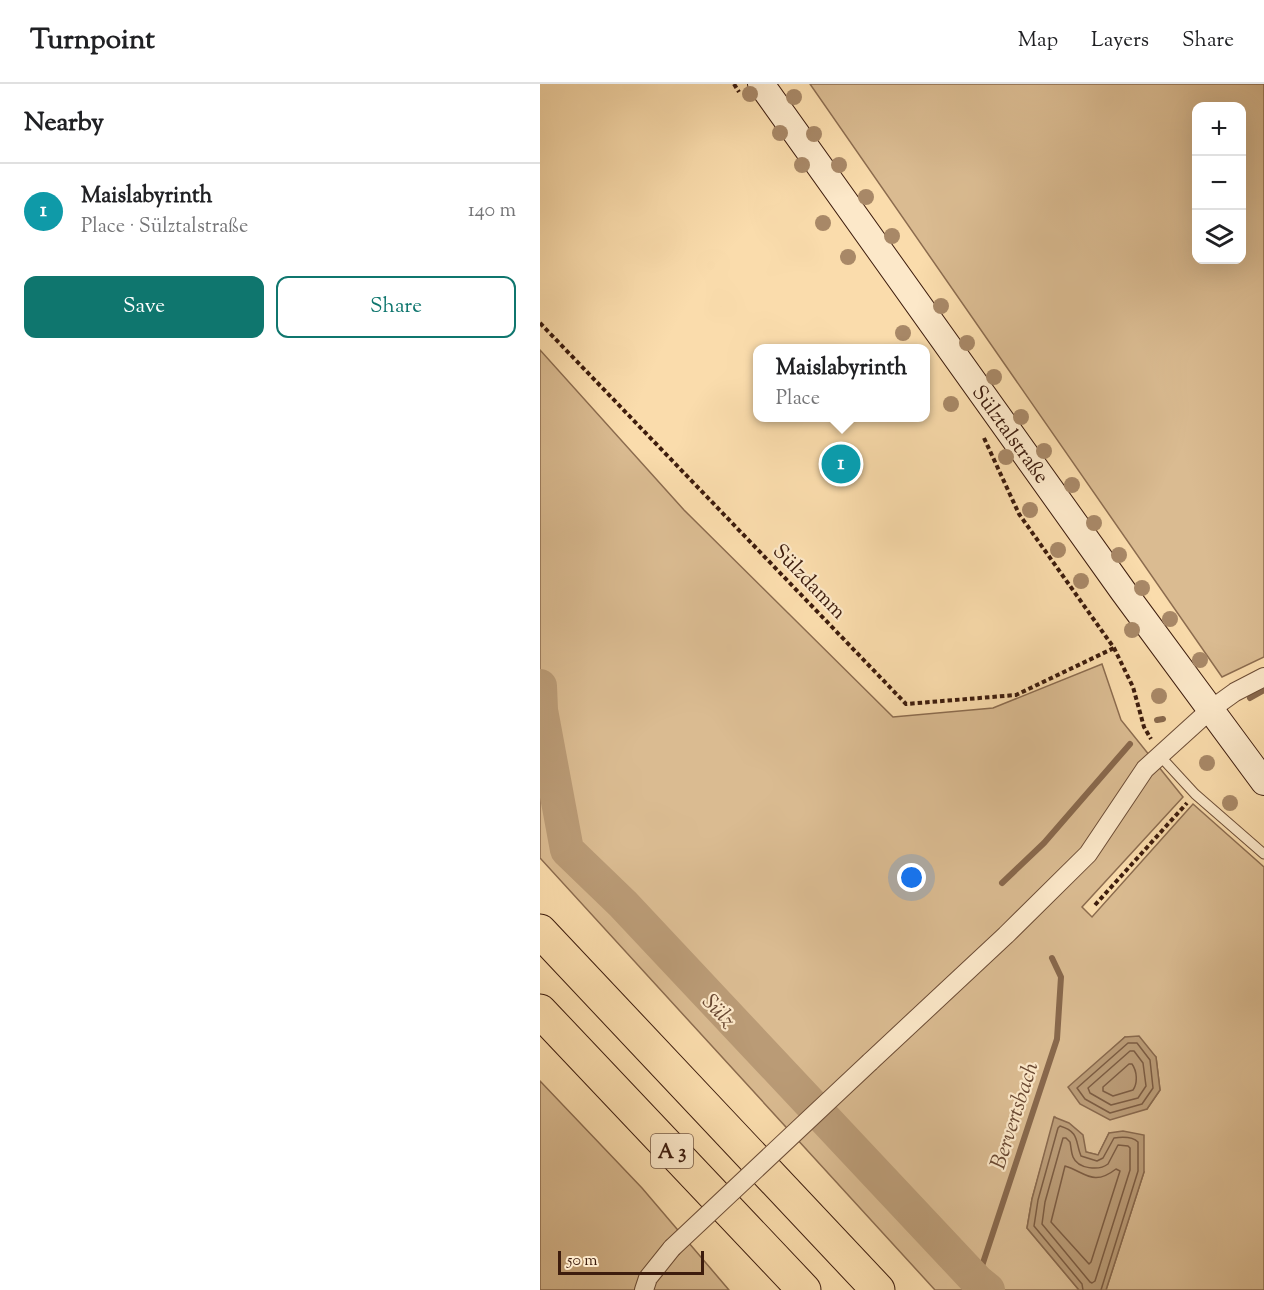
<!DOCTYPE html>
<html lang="en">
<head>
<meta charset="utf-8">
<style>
	body { margin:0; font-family:"Sorts Mill Goudy",serif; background:#f6f6f6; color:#202124 }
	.controls { position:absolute; right:18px; top:18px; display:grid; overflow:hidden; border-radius:12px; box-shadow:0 6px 24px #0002 }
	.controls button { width:54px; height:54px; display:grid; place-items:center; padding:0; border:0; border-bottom:2px solid #e0e0e0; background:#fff; color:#202124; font:30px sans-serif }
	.scale { position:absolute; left:18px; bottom:15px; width:146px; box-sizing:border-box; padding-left:6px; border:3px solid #3d1c0d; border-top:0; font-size:16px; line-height:21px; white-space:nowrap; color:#3d1c0d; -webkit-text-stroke:4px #fce8c9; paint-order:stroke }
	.you { position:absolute; left:372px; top:794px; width:21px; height:21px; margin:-15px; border:4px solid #fff; border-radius:50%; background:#1a73e8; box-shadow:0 0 0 9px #1a73e833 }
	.badge { display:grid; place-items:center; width:39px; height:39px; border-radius:50%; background:#0f766e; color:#fff; font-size:20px; font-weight:700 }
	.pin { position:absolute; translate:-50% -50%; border:3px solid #fff; box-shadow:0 2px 6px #0006 }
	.popup { position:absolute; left:213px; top:260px; width:177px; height:78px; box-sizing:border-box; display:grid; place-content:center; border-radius:12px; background:#fff; filter:drop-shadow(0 2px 4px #0005); font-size:20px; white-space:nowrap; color:#757577 }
	.popup b { font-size:22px; color:#202124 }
	.popup::after { content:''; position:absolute; left:50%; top:100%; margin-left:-12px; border:12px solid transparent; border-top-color:#fff }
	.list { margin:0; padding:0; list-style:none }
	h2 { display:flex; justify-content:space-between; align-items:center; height:78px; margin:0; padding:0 24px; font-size:26px }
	h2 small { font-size:20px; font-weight:400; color:#757577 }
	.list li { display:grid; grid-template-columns:39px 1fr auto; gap:18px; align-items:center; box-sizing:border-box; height:96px; padding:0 24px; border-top:2px solid #e0e0e0 }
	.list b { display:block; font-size:22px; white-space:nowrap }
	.list p { margin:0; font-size:20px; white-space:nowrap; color:#757577 }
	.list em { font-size:20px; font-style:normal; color:#757577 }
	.actions { display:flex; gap:12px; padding:18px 24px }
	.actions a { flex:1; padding:14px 0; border:2px solid #0f766e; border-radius:12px; text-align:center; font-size:21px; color:#0f766e }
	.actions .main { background:#0f766e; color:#fff }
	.icon { flex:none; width:33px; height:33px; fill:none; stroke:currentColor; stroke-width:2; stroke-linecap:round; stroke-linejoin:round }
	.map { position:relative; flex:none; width:724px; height:1206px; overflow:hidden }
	header { display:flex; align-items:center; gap:36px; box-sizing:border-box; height:84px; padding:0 30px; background:#fff; border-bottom:2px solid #e0e0e0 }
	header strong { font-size:28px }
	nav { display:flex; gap:33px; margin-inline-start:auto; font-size:21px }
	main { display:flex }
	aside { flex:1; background:#fff }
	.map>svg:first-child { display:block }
</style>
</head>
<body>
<header>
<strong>Turnpoint</strong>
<nav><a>Map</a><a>Layers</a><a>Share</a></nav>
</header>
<main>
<aside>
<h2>Nearby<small></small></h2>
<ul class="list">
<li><span class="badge" style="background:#0f9aa8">1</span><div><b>Maislabyrinth</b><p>Place · Sülztalstraße</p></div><em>140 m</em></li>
</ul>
<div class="actions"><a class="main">Save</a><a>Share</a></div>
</aside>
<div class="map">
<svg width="724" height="1206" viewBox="0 0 724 1206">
	<rect width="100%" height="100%" fill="#fadcac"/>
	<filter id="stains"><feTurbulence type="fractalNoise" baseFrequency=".00333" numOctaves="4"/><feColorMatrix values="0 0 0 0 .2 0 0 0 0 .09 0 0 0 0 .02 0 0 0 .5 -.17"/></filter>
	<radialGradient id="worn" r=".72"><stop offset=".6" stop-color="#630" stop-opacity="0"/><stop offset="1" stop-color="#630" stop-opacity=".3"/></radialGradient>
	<path fill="#dabb91" stroke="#8c6c4f" stroke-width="1.5" fill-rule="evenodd" d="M270,0H724V573L682,593ZM656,22H702V176H656Z
		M0,266L144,426L353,633L453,624L562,580L581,636L643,713L542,823L552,833L653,720L724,783V1206H566L604,1088L569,1049L558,1071L546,1068L515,1033L492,1115L487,1144L539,1206H395L0,774ZM585,953L616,973L620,1006L607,1025L570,967Z
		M0,997L102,1104L189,1206H0Z"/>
	<path fill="#ba9b76" stroke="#88684c" stroke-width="1.5" d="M599,952L616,973L620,1006L607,1025L570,1036L540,1020L528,1003L585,953Z
		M514,1033L529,1039L543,1051L546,1068L558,1071L569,1049L583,1047L604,1051V1088L566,1206H539L487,1144L492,1115Z"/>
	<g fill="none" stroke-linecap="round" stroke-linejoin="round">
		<path stroke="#7c5c42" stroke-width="1.5" d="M588,959H597L610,976L613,1004L602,1020L570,1029L545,1015L537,1004Z
			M590,967H594L603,979L606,1002L598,1014L571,1021L550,1009L548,1004Z
			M589,980H592C597,987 598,999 593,1006L573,1012L563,1007V1003Z
			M523,1054H526L530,1058C531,1062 531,1068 533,1073C538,1085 559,1087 568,1080L578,1061L588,1062L590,1064V1086L555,1197L552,1199L550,1198L502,1140L505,1118Z
			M525,1082C545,1088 553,1103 576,1085L580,1087L551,1178L549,1180L511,1138Z
			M543,1206L542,1200L494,1142L498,1116L518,1044L520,1042C540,1048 535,1058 541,1072L557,1077L563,1074L574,1054C581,1053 592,1052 598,1058V1087L561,1206"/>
		<path stroke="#88684c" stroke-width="6" d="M710,614L724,606
			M617,636L623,635
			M462,799L504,759L590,660
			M437,1197L517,955L521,893L512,874"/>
		<path stroke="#ba9b76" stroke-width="34" d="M0,602L1,626L27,766L83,820L437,1197L448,1206"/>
		<defs>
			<path id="lane" d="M620,672L655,710L724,770"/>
			<path id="street" d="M330,978L466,851L548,770L605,685L670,626L695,608L724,593
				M104,1206L108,1194L132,1164"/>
			<path id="secondary" d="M221,0L583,507L724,698"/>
			<path id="highway" d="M0,847L338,1206
				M0,927L264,1206"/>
		</defs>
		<use href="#lane" stroke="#6c4c35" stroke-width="11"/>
		<use href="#street" stroke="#6c4c35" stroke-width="20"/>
		<use href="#secondary" stroke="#3d1c0d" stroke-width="28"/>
		<use href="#highway" stroke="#3d1c0d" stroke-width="35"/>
		<path stroke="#3d1c0d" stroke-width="4" stroke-dasharray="4.5 3" stroke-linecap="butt" d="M194,0L199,8
			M0,239L366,620L476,611L574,564
			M444,354L479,430L574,564L593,603L604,643L611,655
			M555,821L647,719"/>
		<use href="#lane" stroke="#fce8c9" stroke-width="9"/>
		<use href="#street" stroke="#fce8c9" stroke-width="18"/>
		<use href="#secondary" stroke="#fce8c9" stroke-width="26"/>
		<use href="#highway" stroke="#fadcac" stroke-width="33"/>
		<defs>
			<path id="street-bridge" d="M132,1164L330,978"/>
		</defs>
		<use href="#street-bridge" stroke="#6c4c35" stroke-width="20" stroke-linecap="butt"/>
		<use href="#street-bridge" stroke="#fce8c9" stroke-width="18"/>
	</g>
	<g fill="#a88867">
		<circle cx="210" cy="10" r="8"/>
		<circle cx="254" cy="13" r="8"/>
		<circle cx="240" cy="49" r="8"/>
		<circle cx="274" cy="50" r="8"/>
		<circle cx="262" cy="81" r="8"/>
		<circle cx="299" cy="81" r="8"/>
		<circle cx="326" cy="113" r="8"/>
		<circle cx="283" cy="139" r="8"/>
		<circle cx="352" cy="152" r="8"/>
		<circle cx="308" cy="173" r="8"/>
		<circle cx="401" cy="222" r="8"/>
		<circle cx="363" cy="249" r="8"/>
		<circle cx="427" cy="259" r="8"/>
		<circle cx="454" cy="293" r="8"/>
		<circle cx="411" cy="320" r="8"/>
		<circle cx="481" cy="333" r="8"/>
		<circle cx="504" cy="367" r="8"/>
		<circle cx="466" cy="373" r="8"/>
		<circle cx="532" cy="401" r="8"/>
		<circle cx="490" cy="426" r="8"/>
		<circle cx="554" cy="439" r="8"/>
		<circle cx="518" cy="466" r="8"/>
		<circle cx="579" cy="471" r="8"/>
		<circle cx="541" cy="497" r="8"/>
		<circle cx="602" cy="504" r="8"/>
		<circle cx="630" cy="535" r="8"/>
		<circle cx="592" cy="546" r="8"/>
		<circle cx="660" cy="576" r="8"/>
		<circle cx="619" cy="612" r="8"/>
		<circle cx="667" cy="679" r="8"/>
		<circle cx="690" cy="719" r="8"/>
	</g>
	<g text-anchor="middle" stroke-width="4.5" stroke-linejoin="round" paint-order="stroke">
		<rect fill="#fce8c9" stroke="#765945" stroke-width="1.5" x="111" y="1050" width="42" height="34" rx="4.5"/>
		<g font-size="20" font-weight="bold" fill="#3d1c0d">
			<text x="132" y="1074">A 3</text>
		</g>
		<g font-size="21" fill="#3d1c0d" stroke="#fce8c9">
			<text transform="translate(471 350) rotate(54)" y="7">Sülztalstraße</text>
			<text transform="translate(270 497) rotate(46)" y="7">Sülzdamm</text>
		</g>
		<g font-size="22" font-style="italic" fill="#694832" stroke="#fce8c9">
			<text transform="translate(180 926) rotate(46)" y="8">Sülz</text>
			<text transform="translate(473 1031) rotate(-72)" y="8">Bervertsbach</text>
		</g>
	</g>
	<rect width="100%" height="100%" filter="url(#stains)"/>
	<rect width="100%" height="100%" fill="url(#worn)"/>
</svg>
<div class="controls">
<button>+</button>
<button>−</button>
<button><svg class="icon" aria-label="layers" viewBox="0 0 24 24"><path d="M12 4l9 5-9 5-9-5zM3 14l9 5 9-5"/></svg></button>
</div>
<div class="scale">50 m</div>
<div class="you"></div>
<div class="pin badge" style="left:301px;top:380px;background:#0f9aa8">1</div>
<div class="popup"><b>Maislabyrinth</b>Place</div>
</div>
</main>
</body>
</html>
